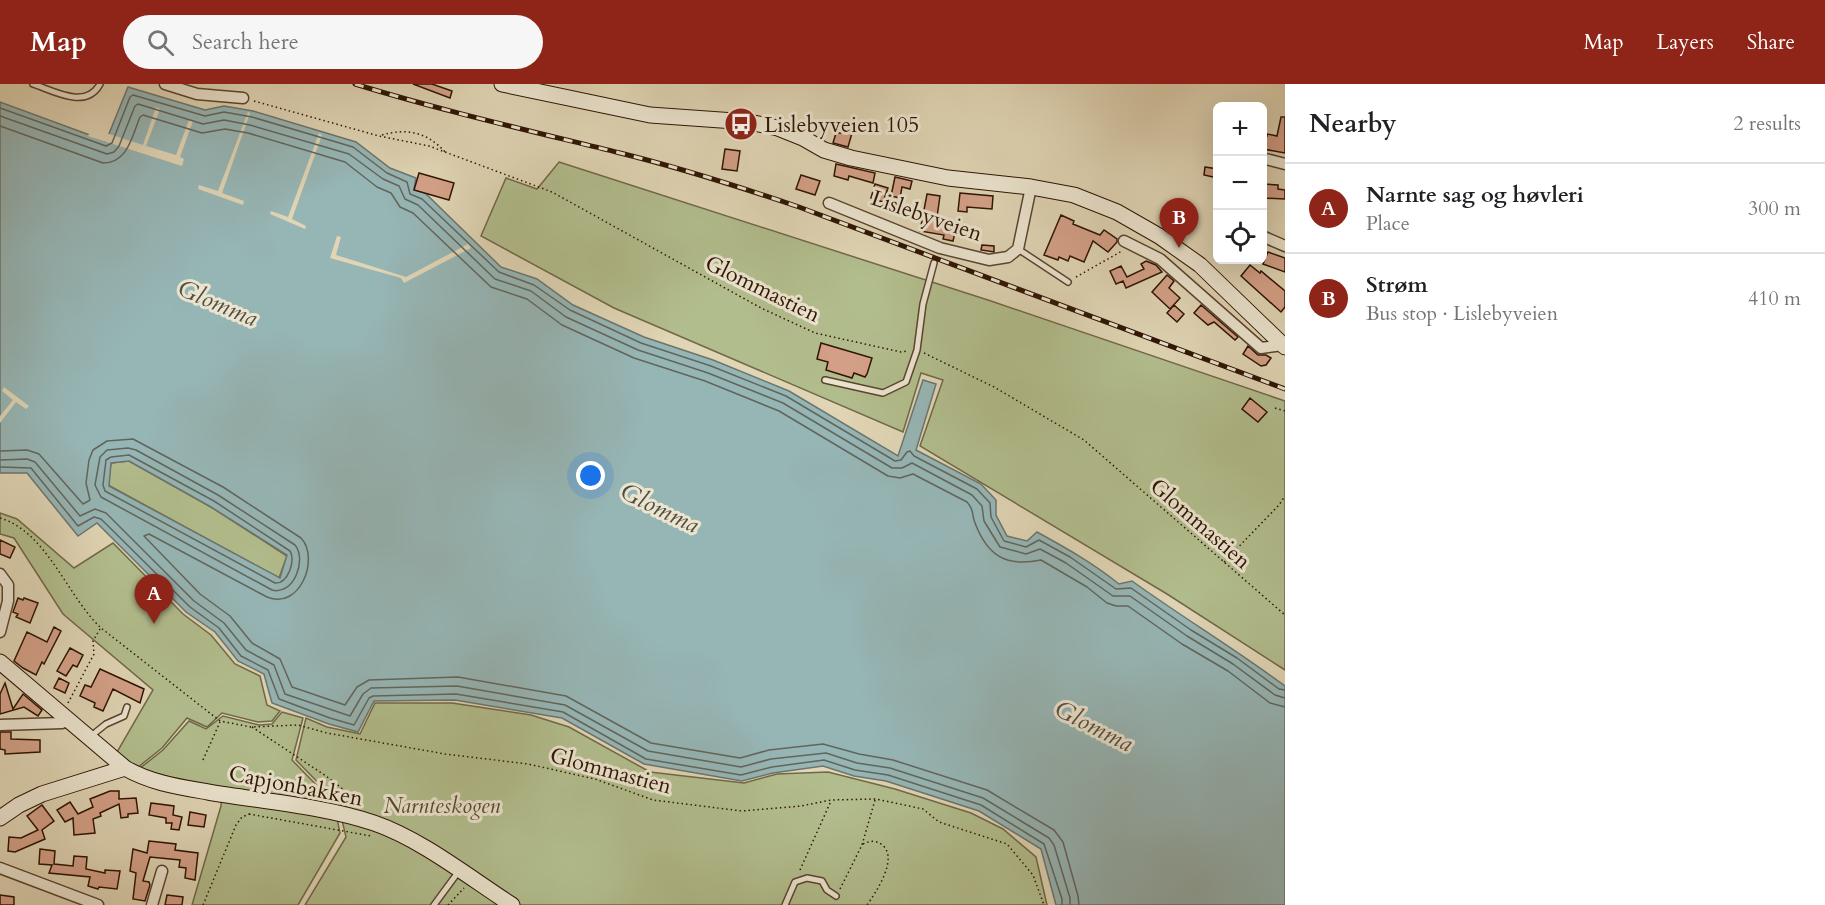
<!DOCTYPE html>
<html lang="en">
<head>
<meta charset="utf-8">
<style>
	body { margin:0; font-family:Cardo,serif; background:#f6f6f6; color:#202124 }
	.controls { position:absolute; right:18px; top:18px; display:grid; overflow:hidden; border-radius:9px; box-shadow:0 6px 24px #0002 }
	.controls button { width:54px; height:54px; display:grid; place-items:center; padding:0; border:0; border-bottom:2px solid #e0e0e0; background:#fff; color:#202124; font:30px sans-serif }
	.you { position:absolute; left:591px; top:392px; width:21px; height:21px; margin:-15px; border:4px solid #fff; border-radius:50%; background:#1a73e8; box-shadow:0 0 0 9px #1a73e833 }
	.badge { display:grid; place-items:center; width:39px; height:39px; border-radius:50%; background:#8f2418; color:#fff; font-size:20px; font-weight:700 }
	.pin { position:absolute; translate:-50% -50px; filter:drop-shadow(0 2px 3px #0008) }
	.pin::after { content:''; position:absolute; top:32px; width:21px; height:18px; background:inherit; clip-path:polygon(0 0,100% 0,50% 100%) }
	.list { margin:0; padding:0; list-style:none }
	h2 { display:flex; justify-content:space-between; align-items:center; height:78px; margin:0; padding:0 24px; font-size:26px }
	h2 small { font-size:20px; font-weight:400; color:#757577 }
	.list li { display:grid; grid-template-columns:39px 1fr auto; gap:18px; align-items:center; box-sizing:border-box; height:90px; padding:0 24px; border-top:2px solid #e0e0e0 }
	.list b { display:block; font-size:22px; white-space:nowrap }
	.list p { margin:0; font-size:20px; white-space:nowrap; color:#757577 }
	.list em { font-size:20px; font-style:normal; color:#757577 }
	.icon { flex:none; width:33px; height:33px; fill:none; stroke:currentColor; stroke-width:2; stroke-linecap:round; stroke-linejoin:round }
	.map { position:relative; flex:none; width:1285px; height:821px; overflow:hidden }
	header { display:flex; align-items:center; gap:36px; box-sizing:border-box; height:84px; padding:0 30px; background:#8f2418; color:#fff }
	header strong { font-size:28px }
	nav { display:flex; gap:33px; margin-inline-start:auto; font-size:21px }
	.search { width:420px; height:54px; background:#f6f6f6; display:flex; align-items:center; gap:15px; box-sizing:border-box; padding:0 21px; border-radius:33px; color:#757577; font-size:22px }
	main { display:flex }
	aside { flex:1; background:#fff }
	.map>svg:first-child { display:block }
</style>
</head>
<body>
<header>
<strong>Map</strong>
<div class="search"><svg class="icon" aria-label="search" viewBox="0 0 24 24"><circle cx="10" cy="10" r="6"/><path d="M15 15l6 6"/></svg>Search here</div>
<nav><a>Map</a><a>Layers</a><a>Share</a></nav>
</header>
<main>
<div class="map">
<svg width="1285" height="821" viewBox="0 0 1285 821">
	<rect width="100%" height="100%" fill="#e0d5b5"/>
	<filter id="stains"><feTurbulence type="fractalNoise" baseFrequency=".00333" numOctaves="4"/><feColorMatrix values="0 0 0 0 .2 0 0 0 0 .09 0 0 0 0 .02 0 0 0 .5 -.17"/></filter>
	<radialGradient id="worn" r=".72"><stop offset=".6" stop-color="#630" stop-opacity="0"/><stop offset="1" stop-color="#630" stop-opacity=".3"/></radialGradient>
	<path fill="#b2bd8d" stroke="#706848" stroke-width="1.5" d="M559,78L991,217L1285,317V586L1167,510L920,362L943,296L921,289L903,348L614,224L481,152L506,94L537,105Z
		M129,377L211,423L287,472L279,494L108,401L111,379Z
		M0,429L17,435L74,484L113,459L183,530L211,551L235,580L260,592L267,621L280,627L272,637L258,638L222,629L207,643L187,634L162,664L137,684L117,668L153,606L63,530L14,454L0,450Z
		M375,619H452L531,631L569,643L650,688L744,699L777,690L828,688L895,705L971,729L1003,745L1036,773L1047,821H305L346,753L338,719L296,676L306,634L327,643L360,650Z
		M282,628L303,634L292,676L334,719L340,749L298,821H192L221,722L222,703L197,700L139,685L163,666L189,637L206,645L223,632L259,641L272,640Z"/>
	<path fill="#96b6b6" stroke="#6c756e" stroke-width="1.5" fill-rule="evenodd" d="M128,3L205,26L224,22L253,27L356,58L390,84L416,94L414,105L425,109L501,183L537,195L573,221L644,253L713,276L789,307L898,372L923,296L936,300L916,366L981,400L996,416V431L1007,452L1027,457L1037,448C1066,464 1093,479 1119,500L1132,497C1182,533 1235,565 1285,602V821H1056L1041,765L979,727L886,697L854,692L823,682L773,689L742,697L644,680L562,634L455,616L374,617L358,648L329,640L272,619L264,590L238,577L215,548L186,528L97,439L78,452L27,389H0V18L106,57ZM129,377L211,423L287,471L280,494L109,402L111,379Z"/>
	<path fill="#e0d5b5" d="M156,23L160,25L146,62L176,71L189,36L193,37L180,73L184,75L182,82L88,52L90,48L105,53L106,49L143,61Z
		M248,28L250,29L222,109L244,117L243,121L198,105L199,101L218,107Z
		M319,49L322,51L292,135L306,142L305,145L270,130L271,127L288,133Z
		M337,152L341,153L336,171L406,193L468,160L471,164L404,199L401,194L330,174Z
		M4,303L29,322L26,325L16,318L0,339V332L13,316L2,307Z"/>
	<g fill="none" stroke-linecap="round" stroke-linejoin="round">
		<path stroke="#62655c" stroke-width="1.5" d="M0,24L106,62L112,59L130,13L133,11L205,32L224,28L252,33L353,63L387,89L407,98L410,110L422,115L499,188L534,201L570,226L641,259L711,282L786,312L895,377L901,376L907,368L910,367L914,372L977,405L990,419L991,433L1004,457L1026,463L1039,456L1070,473L1116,505L1131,504L1191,546L1237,574L1279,605L1285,606
			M0,32L107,70L114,68L119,62L135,22L138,20L203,40L224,36L250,41L349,70L383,95L399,102L405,115L418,121L495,195L531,207L566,233L638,266L708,289L783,319L892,384H902L912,379L972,411L982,422L984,437L1000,463L1026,470L1040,465L1066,479L1113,512H1130L1187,552L1233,580L1275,611L1285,614
			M0,42L103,79C128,79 132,52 140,33L143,31L202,49L225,45L248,49L345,78L377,103L391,109L400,123L413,129L491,203L527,215L562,241L634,274L705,297L779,327L888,392L900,394L913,390L967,418C975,427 971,429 975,439C988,473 1007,483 1041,476L1087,503L1107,519L1116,522H1128L1182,560L1228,587L1270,619L1285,623
			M128,364L136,366L218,411L295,461C307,475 294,512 272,506L101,413L95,401L100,373L107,366Z
			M0,367L27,366L39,370L83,420L90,416L86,399L89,376L93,366L107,357L133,355L223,403L301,454C320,474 300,527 267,513L149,450L144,452L200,510L230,532L252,559L280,575L292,603L345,621L357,603L369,596L458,593L566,612L651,659L740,674L769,666L823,660L859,670L893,676L987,706L1054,746L1063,758L1078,812L1079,821
			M129,371L214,417L290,467C296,476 288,500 275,499L105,407L103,401L106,376L111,373Z
			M0,376L27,375L35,378L80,432L95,425L106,429L194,517L224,539L246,566L274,581L285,610L350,632L363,610L371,604L457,602L565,621L648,667L741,683L771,675L826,669L857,679L890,684L983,714L1049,754L1054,761L1070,814V821
			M0,383L31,384L78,442L94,433L101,435L190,523L219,544L241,572L268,586L279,615L330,634L354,641L369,614L373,612L456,610L563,628L646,675L741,691L772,683L824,676L855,686L888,691L981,721L1044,760L1062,815V821"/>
	</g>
	<path fill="#d4a188" stroke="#2e1403" stroke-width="1.5" d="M413,0H432L452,7L450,14Z
		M1281,33H1285V69L1263,65V51L1267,52V50L1277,52Z
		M843,45L851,47L852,49L848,63L833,59L836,49H841Z
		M725,65L740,67L737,87L722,85Z
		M836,80L875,89L873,99L849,92L848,96L834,92Z
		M1205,83L1218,85V94L1204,91Z
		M419,89L454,99L449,116L414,106Z
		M801,91L820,97L815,111L796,105Z
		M895,93L912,97L910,105L902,103L900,114L891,112Z
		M875,100L888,104L883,118L871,114Z
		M1263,100L1278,101V105L1285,106V115L1263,114Z
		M960,109L993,112L992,125L967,123V128L958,127Z
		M927,110L940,112L936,140L956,144L953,157L943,155L944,151L920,147Z
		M1061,131L1074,137L1073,140L1100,151L1104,146L1117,155V158L1108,168L1093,157L1084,178L1070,172L1068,177L1059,173L1058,176L1044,171Z
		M982,161L994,162V168L981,166Z
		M1268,168L1285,174V188L1263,180Z
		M1146,177L1156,181L1162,188L1126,204L1123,197L1116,200L1110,187L1121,182L1127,193L1144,185L1141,180Z
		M1250,181L1260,189L1261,187L1285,207V223L1281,228L1241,192Z
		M1167,191L1174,197L1169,204L1180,214L1170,225L1152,208Z
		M1174,221L1184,230L1177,238L1167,229Z
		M1201,221L1238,253L1235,256L1214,238L1208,241L1194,229Z
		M821,259L872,274L867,290L865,293L854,289L852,294L826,286L828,278L817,275Z
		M1248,262L1258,271H1266L1271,274L1266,281L1261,282L1243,270Z
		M1250,314L1267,328L1258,338L1242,325Z
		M0,456L15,463L10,474L0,470Z
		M18,514L23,516L24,514L38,519L30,539L16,533L18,530L13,528Z
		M54,543L61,547L44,580L42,578L36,591L23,584L14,577L27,548L47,558Z
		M70,564L83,571L77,583L73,581L66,592L57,587Z
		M100,585L144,605L140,619L113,605L103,627L94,623L95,619L80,612L85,601L91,603Z
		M59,594L69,599L65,609L54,604Z
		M5,599L13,625L23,610L42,626L38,632L24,623L0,630V610Z
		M0,648H11V655L40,656V668L5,670V666L0,665Z
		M110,707H119V715L136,714L138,729L128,730V733L121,734L119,720L100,729L101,732L93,735L95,749L74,751L73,734L65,738L57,726L70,718L78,730L93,723L90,715Z
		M151,719L174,722L173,731L182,733L179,746L171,745L172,739H166V734L149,731Z
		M42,721L54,737L42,746L45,755L15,768L8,767L9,753L21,754L38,746L27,732Z
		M190,728L206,731L204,743L188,741Z
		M149,757L176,760L175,766L198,769L195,796L185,794L186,784L179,783L180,776L150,773L143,797L149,798L150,801L145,817L133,815L136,789L130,787L133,765L147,769Z
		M40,765L55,767L54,780L73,782L74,772L87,773L86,785L105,789V786L120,787L117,805L99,803L98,805L88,802L90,793L49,789L52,781L39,780Z
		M0,811L14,813V821H0Z
		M167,811L183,813L182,821H165Z"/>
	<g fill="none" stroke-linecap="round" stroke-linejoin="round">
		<defs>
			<path id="lane" d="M33,0C54,7 86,26 100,0
				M1018,165L1068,198
				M825,296L883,309L906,298L917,266L923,220L934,179
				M91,652L106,640L124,632L127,623
				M434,821L459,787
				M785,821L795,798L807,794L822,797L827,806L836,812"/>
			<path id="street" d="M165,0L197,10L243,14
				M1262,74L1285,80
				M829,119L940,164L989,176L1008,173L1018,165L1031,103
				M1262,152L1285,162
				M1124,157L1160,175L1261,264L1283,261
				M0,490L8,501V517L0,548
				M0,641L62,639L68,635
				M0,784L98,821
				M152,821L162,787"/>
			<path id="secondary" d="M502,0L650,31L749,38L778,44L803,54L824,66L851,74L948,94L1031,103L1074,111L1117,128L1159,152L1200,181L1285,263
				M0,578L125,684C151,699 179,703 208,708C261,717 324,722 374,739C421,755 470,794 512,821
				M0,734L19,721L42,710L125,684"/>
		</defs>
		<use href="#lane" stroke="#5a4430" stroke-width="8"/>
		<use href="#street" stroke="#5a4430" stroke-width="13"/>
		<use href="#secondary" stroke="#2e1403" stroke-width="17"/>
		<path stroke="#2e1403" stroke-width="1.5" stroke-dasharray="1.5 3" stroke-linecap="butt" d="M254,17L379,52L429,62L552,108L761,224L815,249L901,268L908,267
			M382,51C407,44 427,48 445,68
			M1076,193L1122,167
			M924,269L994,303L1084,356L1285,531
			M1275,324L1285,327
			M0,434C47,448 67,512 101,544L220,637L251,643L298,641L327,649L445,670L528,680L595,695L653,716L742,727L801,722L831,716L876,715L923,725L939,738L1007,760L1033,791L1044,821
			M1224,478L1279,421L1285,412
			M68,619L94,570L93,557L100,545
			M252,643L326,692L366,723
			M203,676L220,638
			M249,730L371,752
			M863,760C869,757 875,756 881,760C900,773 876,808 867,821
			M800,786L831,717
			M840,805L862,761L875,716
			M203,821L236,741L242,733L249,730
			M448,821L464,804"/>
		<use href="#lane" stroke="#ebe4cf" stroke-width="5"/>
		<use href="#street" stroke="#ebe4cf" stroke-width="10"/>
		<use href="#secondary" stroke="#ebe4cf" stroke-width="15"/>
		<defs>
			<path id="rail" d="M355,0C443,27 531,47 620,69C681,84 740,103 799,123L1285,305"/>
		</defs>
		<use href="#rail" stroke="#2e1403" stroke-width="5"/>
		<use href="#rail" stroke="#ebe4cf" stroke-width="3" stroke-dasharray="9" stroke-linecap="butt"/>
	</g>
	<defs>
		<symbol id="bus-disc" viewBox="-11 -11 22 22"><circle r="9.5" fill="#8f2418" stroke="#ebe4cf"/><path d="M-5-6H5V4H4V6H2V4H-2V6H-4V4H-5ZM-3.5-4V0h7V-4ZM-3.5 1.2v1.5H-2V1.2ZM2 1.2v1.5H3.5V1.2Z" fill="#fff"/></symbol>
	</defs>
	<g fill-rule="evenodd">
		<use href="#bus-disc" x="722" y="21" width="38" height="38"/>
	</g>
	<g text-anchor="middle" stroke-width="6" stroke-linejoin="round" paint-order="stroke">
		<g font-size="22" fill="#2e1403" stroke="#ebe4cf" text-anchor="start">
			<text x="764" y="48">Lislebyveien 105</text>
		</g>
		<g font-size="22" fill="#2e1403" stroke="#ebe4cf">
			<text transform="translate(927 131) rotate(19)" y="8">Lislebyveien</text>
			<text transform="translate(763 204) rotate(26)" y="8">Glommastien</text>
			<text transform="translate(1201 439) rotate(41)" y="8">Glommastien</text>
			<text transform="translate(611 686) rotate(15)" y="8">Glommastien</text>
			<text transform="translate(296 701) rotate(11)" y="8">Capjonbakken</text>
		</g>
		<g font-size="22" font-style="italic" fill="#56472c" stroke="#ebe4cf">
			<text x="442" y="729">Narnteskogen</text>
		</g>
		<g font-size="24" font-style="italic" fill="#524d42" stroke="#ebe4cf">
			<text transform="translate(218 219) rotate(23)" y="8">Glomma</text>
			<text transform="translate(660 424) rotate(26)" y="8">Glomma</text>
			<text transform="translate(1094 642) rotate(27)" y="8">Glomma</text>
		</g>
	</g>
	<rect width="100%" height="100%" filter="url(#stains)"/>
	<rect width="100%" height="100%" fill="url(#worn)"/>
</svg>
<div class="controls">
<button>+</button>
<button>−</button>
<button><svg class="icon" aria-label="locate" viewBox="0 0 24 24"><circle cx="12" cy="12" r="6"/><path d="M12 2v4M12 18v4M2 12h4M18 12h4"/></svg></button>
</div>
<div class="you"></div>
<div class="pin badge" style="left:154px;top:540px">A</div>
<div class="pin badge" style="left:1179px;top:164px">B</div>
</div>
<aside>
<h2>Nearby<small>2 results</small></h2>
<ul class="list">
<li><span class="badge">A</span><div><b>Narnte sag og høvleri</b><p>Place</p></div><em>300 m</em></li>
<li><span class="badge">B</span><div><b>Strøm</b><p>Bus stop · Lislebyveien</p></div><em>410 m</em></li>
</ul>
</aside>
</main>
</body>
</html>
